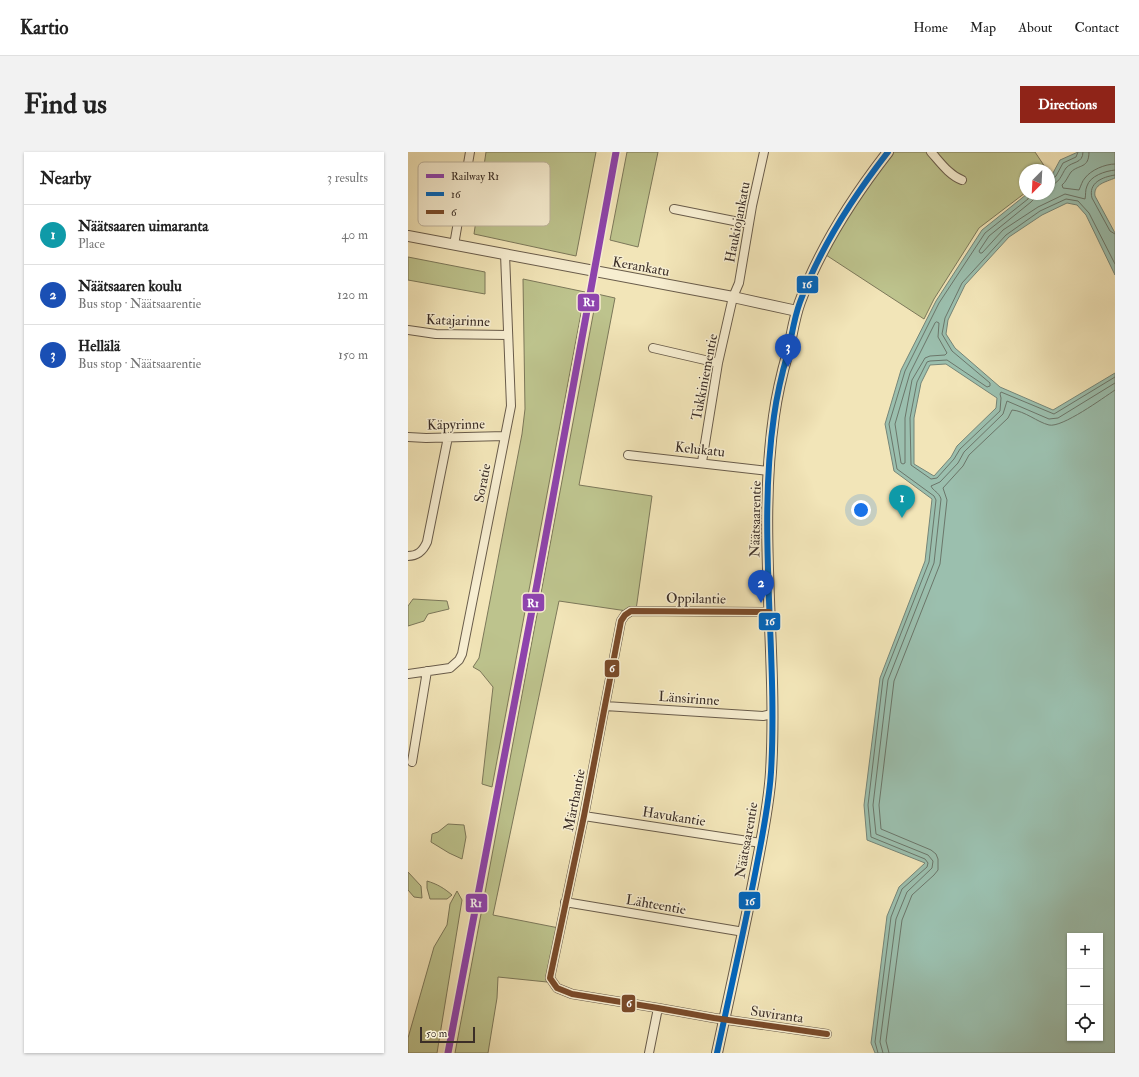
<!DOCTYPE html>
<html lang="en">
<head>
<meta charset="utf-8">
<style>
	body { margin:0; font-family:"IM FELL Double Pica",serif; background:#f2f2f2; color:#222 }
	.controls { position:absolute; right:12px; bottom:12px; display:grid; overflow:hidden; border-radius:0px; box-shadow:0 1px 3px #0004 }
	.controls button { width:36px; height:36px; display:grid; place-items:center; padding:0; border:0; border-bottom:1px solid #e0e0e0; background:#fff; color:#222; font:20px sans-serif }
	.compass { position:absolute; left:611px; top:12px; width:36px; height:36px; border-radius:50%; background:#fff; box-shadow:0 1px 3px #0004; rotate:204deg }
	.scale { position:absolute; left:12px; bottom:10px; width:55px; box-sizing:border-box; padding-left:4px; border:2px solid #3b2e27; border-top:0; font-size:11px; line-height:14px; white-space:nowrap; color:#3b2e27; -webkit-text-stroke:3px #f7eed1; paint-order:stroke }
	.you { position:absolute; left:453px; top:358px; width:14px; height:14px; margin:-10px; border:3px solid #fff; border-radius:50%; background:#1a73e8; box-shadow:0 0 0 6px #1a73e833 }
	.badge { display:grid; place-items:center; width:26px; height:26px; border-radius:50%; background:#8f2418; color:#fff; font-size:13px; font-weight:700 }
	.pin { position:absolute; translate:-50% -33px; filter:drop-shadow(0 1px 2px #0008) }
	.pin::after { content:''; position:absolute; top:21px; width:14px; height:12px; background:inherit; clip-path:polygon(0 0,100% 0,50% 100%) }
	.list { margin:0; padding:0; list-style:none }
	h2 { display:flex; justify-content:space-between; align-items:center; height:52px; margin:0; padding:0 16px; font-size:17px }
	h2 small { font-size:13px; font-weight:400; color:#767676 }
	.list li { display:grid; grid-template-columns:26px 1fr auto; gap:12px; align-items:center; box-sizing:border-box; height:60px; padding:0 16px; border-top:1px solid #e0e0e0 }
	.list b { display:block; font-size:15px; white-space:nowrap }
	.list p { margin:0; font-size:13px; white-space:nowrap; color:#767676 }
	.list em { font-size:13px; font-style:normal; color:#767676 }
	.icon { flex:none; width:22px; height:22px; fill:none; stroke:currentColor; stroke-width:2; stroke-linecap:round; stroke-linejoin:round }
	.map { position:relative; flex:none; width:707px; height:901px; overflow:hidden; border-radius:0px }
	header { display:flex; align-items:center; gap:24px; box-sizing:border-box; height:56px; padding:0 20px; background:#fff; border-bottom:1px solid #e0e0e0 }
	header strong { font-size:19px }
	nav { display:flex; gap:22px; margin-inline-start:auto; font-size:14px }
	.intro { display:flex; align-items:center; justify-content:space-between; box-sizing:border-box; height:96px; padding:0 24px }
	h1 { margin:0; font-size:28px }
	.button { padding:10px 18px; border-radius:0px; background:#8f2418; color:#fff; font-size:14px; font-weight:700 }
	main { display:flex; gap:24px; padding:0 24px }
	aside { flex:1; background:#fff; border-radius:0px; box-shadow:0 1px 3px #0004 }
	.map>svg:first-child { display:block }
</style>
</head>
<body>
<header>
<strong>Kartio</strong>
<nav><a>Home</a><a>Map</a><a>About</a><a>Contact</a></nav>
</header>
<div class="intro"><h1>Find us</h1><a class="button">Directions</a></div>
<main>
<aside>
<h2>Nearby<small>3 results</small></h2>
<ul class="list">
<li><span class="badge" style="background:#0f9aa8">1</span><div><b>Näätsaaren uimaranta</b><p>Place</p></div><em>40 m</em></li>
<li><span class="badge" style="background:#1a4fb4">2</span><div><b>Näätsaaren koulu</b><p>Bus stop · Näätsaarentie</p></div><em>120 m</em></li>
<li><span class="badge" style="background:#1a4fb4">3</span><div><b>Hellälä</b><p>Bus stop · Näätsaarentie</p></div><em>150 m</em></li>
</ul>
</aside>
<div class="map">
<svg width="707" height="901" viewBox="0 0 707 901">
	<rect width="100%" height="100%" fill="#f2e5b8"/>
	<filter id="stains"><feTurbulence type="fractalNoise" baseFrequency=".005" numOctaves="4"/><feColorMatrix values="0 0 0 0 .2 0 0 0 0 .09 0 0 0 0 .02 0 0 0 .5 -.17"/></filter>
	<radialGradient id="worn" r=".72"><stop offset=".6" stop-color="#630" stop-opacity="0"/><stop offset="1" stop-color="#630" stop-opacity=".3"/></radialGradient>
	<path fill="#bdc38d" stroke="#7c785a" d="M78,0H188L168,104L66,82Z
		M219,0H250L230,95L202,88Z
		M485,0H627L639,18H617V41L571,76L526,147L516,167L418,103C436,67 460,32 485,0Z
		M0,105L77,120V142L0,128Z
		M115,127L177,140L84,635L74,632L85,535L72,519L65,515L71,506L114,282L117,257Z
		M189,142L207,146L171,333L244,344L228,458L219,459L151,449L85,763L151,776L139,830L90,825L89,846L80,901H47Z
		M5,447L39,449L41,457L20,462L16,469L0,474V454Z
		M40,672L56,673L58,685L54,707L41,701L23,690L24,682L30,680Z
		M0,720L13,734L14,746L6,745L0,738Z
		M19,729C29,732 36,736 44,743L39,747H22L19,736Z
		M49,739L54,748L29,901H0V886L26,795L39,773L42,752Z"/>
	<path fill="#9bbfae" stroke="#758578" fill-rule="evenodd" d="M670,0H707V26C698,30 685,32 687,44L707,81V123L678,63L669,53L659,51L634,63L601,85L557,133L540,168L538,182L547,196L592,235L645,258L707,221V901H467L463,891L479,764L491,735L517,711L459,688L456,653L472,526L517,409L524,347L486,319L477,272L493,218L528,149L574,78L619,42H641V25L645,21L652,8ZM538,212L589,246L588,256L549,294L543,305L526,324L506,312V266L513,231L522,213ZM662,784H692V886H662Z"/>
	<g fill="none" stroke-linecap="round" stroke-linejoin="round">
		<path stroke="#6b766a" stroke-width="1" d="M681,0C681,17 671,12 663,20C660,24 658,30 654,33L655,36L671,38C673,34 674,29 677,26C683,18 697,12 707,12
			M707,23C694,25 680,31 684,46L702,79L707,82
			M641,28L644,27L648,24L655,11L668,5L670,0
			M641,33C652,32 653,23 658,16C664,9 675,12 675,0
			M626,42V47L623,50L581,84L571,99L572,101H574L595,78L630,55L657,42L677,47C678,43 677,38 679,34C682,24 697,19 707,18
			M707,112L681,61L670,49L658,47L632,59L598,83L554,131L537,166L534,182L544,199L582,231V234L579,235L539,208L522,209L519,210L509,230L502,266L503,313L523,327L529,326L546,307L552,297L592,259L593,246L592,242L593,240L646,262L707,225
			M529,170L531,171L530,185L539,201L537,203L522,204L517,206L504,228L497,266V311L495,312L493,311L487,272L502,221L527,171Z
			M470,901L467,890L483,765L494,737L519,715L520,711L517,707L463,685L460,653L475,527L521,410L528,348L526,344L489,317L481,272L497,219L531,151L577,81L620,47L621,42
			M475,901L472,890L488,767L499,740L524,716L525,709L520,703L468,682L465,653L480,528L526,411L533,347C531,340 525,339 523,334L532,330L550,311L556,300L595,262L599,249L641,267L650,266L707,231
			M481,901L478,889L494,768L504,743L526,723L530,718V707L528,702L523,698L473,677L471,653L486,529L532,412L539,348L535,336L555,314L561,303L600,266L604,258C617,259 629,270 641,273C654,276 695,246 707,238"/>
		<defs>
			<path id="minor" d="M523,0C532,10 541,23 554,28
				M266,57L341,72
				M46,93L62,0
				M0,178L28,182L100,183
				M245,196L310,211
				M0,285L18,286L97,284
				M220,303L361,319
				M294,310L310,211L325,145L331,131L344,54L356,0
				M0,404C10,404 15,399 19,390L40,285
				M361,460L223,459L217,463L213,469L176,664L142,826L149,836L164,842L250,856L306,866L419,882
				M0,522L42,516L51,508L54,502L103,254L97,102
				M197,554L355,564L364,562
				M4,610L19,519
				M176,664L353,691
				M157,750L336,780
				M241,901L250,856"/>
			<path id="tertiary" d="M0,84L325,145L389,159
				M309,901C322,840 336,779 348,717C354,685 361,653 363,620C370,502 349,381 366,264C369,242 374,221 380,200C384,183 386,166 392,150C412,96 445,45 480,0"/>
		</defs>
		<use href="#minor" stroke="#695c4b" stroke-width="10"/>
		<use href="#tertiary" stroke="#695c4b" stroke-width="12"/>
		<use href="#minor" stroke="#f7eed1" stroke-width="8"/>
		<use href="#tertiary" stroke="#f7eed1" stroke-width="10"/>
		<defs>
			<path id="bus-1" d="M309,901C322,840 336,779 348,717C354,685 361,653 363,620C370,502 349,381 366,264C369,242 374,221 380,200C384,183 386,166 392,150C412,96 445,45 480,0"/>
			<path id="bus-2" d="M361,460L223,459L217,463L213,469L176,664L142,826L149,836L164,842L250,856L306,866L419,882"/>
		</defs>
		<use href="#bus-1" stroke="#f7eed1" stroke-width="9"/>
		<use href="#bus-2" stroke="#f7eed1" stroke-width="9"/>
		<use href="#bus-1" stroke="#0065bd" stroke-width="6"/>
		<use href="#bus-2" stroke="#7a4b2a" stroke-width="6"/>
		<defs>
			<path id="rail-1" d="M40,901L129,432L208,0"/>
		</defs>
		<use href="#rail-1" stroke="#f7eed1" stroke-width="10"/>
		<use href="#rail-1" stroke="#8e44ad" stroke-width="7"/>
	</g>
	<g text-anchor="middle" stroke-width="3" stroke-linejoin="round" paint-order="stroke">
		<g font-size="14" fill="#3b2e27" stroke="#f7eed1">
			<text transform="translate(329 70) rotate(-79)" y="5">Haukiojankatu</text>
			<text transform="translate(233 114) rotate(10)" y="5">Kerankatu</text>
			<text transform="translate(50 168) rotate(2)" y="5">Katajarinne</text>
			<text transform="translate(296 225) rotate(-79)" y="5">Tukkiniementie</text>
			<text transform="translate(48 272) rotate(-1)" y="5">Käpyrinne</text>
			<text transform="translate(292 297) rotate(6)" y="5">Kelukatu</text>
			<text transform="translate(74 331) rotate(-79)" y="5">Soratie</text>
			<text transform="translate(347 367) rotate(-89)" y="5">Näätsaarentie</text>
			<text transform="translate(288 446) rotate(1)" y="5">Oppilantie</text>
			<text transform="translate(281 546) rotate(4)" y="5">Länsirinne</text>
			<text transform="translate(166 648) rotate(-79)" y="5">Märthantie</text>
			<text transform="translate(266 664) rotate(9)" y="5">Havukantie</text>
			<text transform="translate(338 688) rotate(-80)" y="5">Näätsaarentie</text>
			<text transform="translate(248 752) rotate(10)" y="5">Lähteentie</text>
			<text transform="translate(369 862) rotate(8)" y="5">Suviranta</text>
		</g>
	</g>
	<rect x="10" y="10" width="132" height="64" rx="6" fill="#f7eed1" stroke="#bfb49e" stroke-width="1"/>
	<rect x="18" y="22" width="18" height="4" fill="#8e44ad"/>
	<rect x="18" y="40" width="18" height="4" fill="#0065bd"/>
	<rect x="18" y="58" width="18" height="4" fill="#7a4b2a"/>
	<g font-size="11" fill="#3b2e27">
		<text x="43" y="28">Railway R1</text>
		<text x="43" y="46">16</text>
		<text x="43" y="64">6</text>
	</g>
	<g stroke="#f7eed1" stroke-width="1.5">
		<rect x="388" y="123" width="23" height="19" rx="4" fill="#0065bd"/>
		<rect x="169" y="141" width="23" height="19" rx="4" fill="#8e44ad"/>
		<rect x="114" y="441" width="23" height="19" rx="4" fill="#8e44ad"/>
		<rect x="350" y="460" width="23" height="19" rx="4" fill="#0065bd"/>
		<rect x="196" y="507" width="16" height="19" rx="4" fill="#7a4b2a"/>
		<rect x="330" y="739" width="23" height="19" rx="4" fill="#0065bd"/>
		<rect x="57" y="741" width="23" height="20" rx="4" fill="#8e44ad"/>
		<rect x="213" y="842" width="15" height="19" rx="4" fill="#7a4b2a"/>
	</g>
	<g font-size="11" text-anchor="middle" font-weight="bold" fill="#fff">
		<text x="399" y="136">16</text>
		<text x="181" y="154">R1</text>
		<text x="125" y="455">R1</text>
		<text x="362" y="473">16</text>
		<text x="204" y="520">6</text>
		<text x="342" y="753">16</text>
		<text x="68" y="755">R1</text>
		<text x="221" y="855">6</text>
	</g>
	<rect width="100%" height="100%" filter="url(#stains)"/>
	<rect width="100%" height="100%" fill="url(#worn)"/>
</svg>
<div class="controls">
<button>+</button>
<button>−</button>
<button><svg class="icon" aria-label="locate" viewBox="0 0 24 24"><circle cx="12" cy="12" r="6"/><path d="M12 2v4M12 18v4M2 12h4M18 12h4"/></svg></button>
</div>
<svg class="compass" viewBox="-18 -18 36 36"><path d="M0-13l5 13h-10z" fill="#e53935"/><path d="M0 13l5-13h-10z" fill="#767676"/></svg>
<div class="scale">50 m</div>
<div class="you"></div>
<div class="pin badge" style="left:494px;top:366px;background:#0f9aa8">1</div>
<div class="pin badge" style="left:353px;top:451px;background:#1a4fb4">2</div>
<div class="pin badge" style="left:380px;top:215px;background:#1a4fb4">3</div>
</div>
</main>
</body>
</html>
